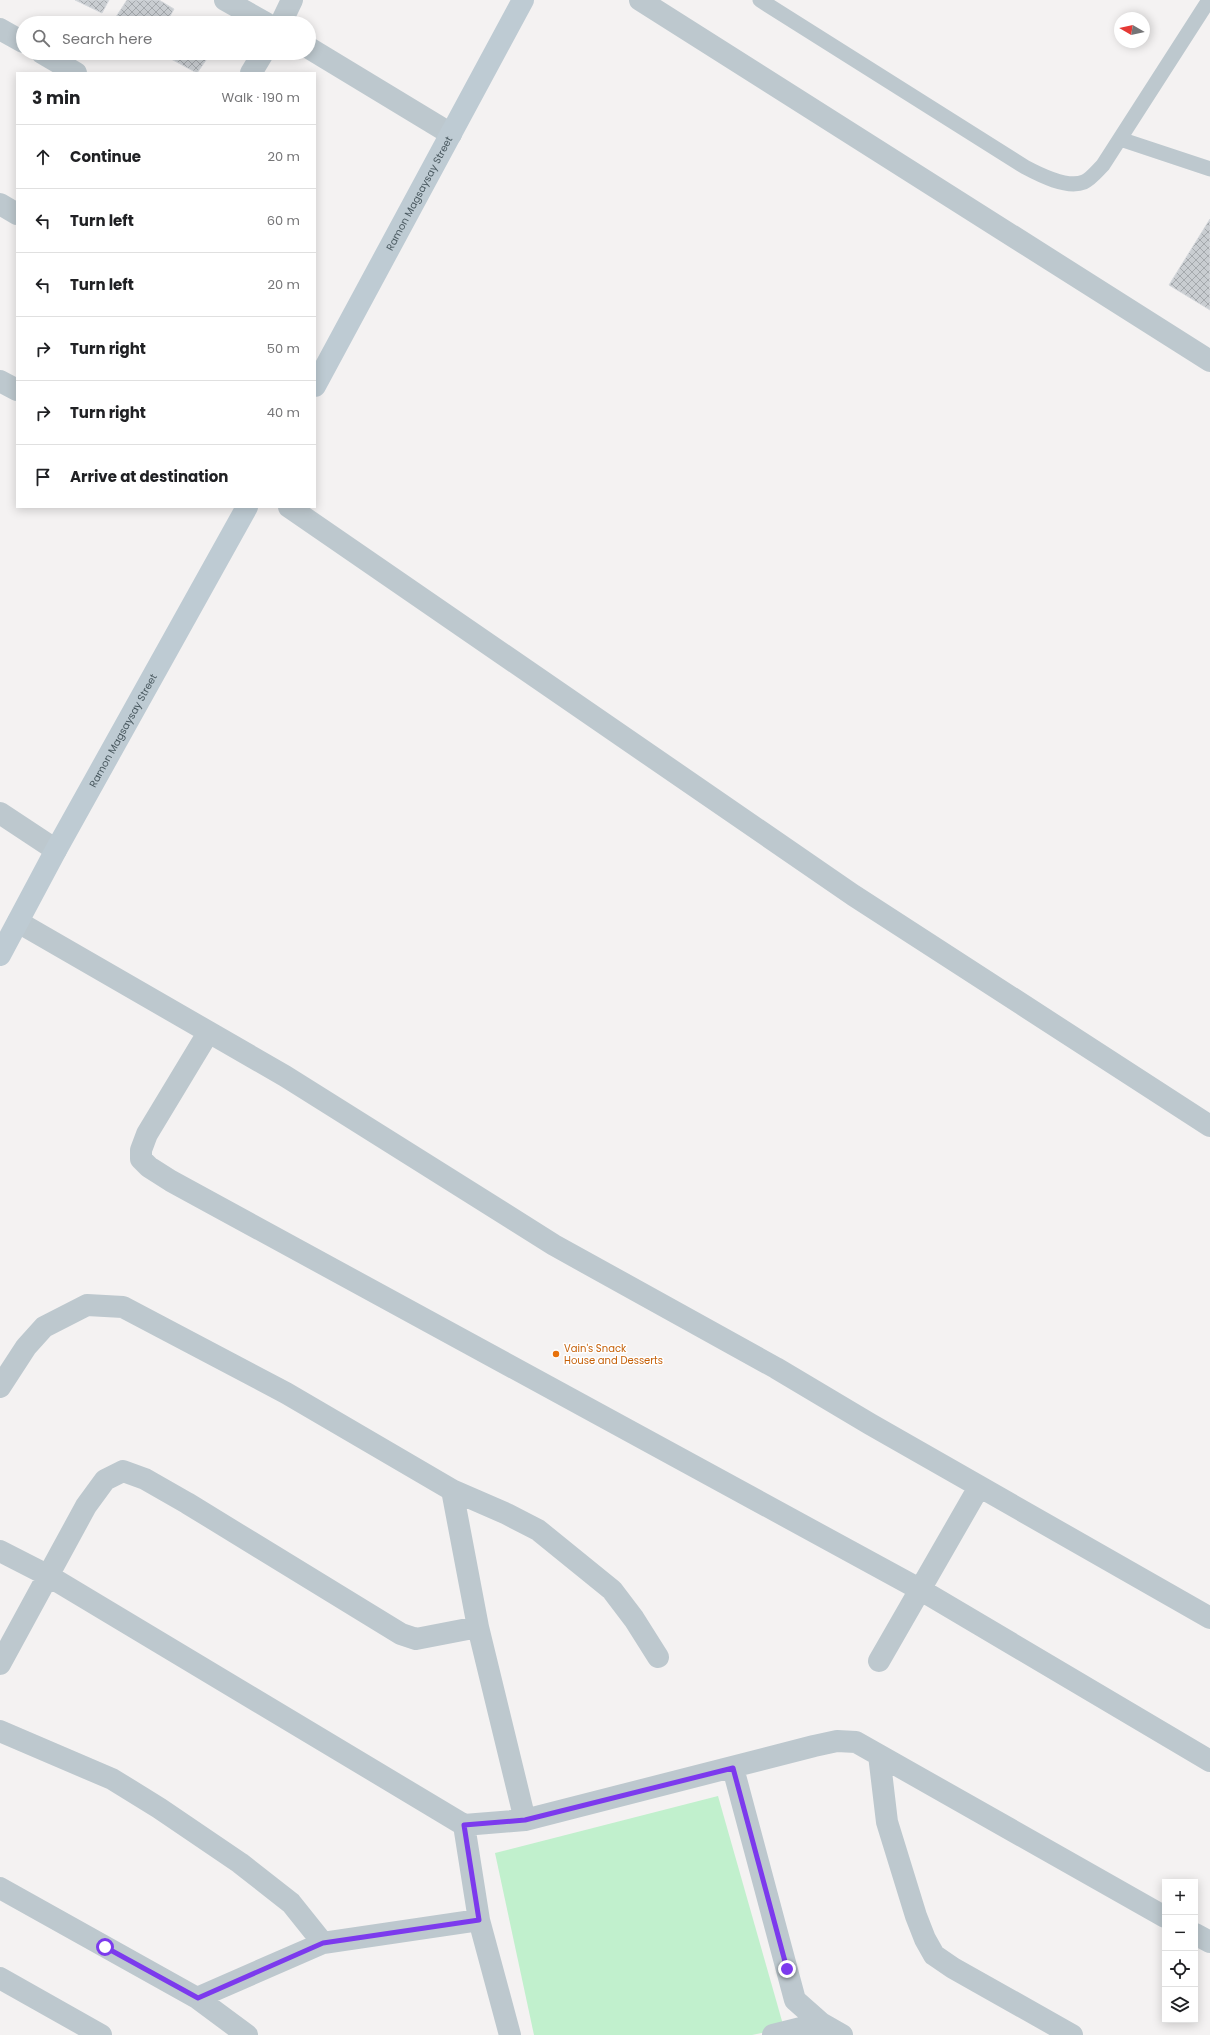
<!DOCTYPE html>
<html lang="en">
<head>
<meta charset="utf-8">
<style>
	body { margin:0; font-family:Poppins,sans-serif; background:#f6f6f6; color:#202124 }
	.controls { position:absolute; right:12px; bottom:12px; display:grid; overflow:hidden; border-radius:0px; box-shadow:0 2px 10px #0003 }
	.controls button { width:36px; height:36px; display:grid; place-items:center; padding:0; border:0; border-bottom:1px solid #e0e0e0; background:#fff; color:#202124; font:20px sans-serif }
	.compass { position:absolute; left:1114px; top:12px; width:36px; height:36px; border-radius:50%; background:#fff; box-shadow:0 2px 10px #0003; rotate:279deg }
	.stop { position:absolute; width:12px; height:12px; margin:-9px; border:3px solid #7c3aed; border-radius:50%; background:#fff }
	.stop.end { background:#7c3aed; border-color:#fff; box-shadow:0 1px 4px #0008 }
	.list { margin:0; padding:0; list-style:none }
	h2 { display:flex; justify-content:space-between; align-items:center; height:52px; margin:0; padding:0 16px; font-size:17px }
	h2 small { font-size:13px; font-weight:400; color:#757577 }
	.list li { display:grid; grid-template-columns:26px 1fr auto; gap:12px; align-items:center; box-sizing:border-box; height:64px; padding:0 16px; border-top:1px solid #e0e0e0 }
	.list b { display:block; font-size:15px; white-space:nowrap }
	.list em { font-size:13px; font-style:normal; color:#757577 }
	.icon { flex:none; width:22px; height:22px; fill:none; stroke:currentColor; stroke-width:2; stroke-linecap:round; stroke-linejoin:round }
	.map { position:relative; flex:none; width:1210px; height:2035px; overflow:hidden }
	.search { position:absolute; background:#fff; box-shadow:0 2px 10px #0003; left:16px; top:16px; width:300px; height:44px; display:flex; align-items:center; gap:10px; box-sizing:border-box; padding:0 14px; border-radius:22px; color:#757577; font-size:15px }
	.panel { position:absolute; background:#fff; box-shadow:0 2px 10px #0003; left:16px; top:72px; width:300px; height:436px; border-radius:0px }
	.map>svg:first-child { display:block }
</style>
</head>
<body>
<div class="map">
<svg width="1210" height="2035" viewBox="0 0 1210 2035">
	<defs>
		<pattern id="building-cross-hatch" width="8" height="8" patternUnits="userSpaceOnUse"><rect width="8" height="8" fill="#c9cdd1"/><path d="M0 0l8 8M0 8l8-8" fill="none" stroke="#a5a9ad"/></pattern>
	</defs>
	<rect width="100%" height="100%" fill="#f4f2f2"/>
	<path fill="#c1f0cd" d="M718,1796L784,2028L752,2035H534L495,1853Z"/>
	<path fill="url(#building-cross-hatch)" stroke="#d6d9dd" d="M75,0H109L102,13Z
		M127,0H159L174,9L166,23H112Z
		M160,53H211L197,73Z
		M1210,219V310L1169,285Z"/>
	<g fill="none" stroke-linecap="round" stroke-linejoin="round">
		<path stroke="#bdc8ce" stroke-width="15" d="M760,0L1025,167C1040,175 1067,189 1084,182C1091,179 1098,170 1103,165L1209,0
			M1120,139L1210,169"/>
		<path stroke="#bdc8ce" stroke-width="22" d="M225,0L266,23
			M640,0L1210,361
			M281,23L292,0
			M0,29L23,42
			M309,48L451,134
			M42,53L76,73
			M251,73L263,53
			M0,204L17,214
			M0,381L17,390
			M289,507L853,895L1210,1126
			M0,813L56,850
			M18,922L285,1076L554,1245L776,1368L870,1424L1210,1618
			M208,1033L147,1134L141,1150V1159L149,1167L171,1181L921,1590L1210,1761
			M0,1387L26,1347L44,1327L87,1305L123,1307L286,1393L452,1490L507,1514L538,1530L612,1590L634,1619L658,1657
			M452,1490L478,1627L525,1820
			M0,1551L47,1575L464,1825L525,1820L814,1746L837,1741L856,1742L1165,1917
			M879,1661L979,1487
			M0,1664L86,1506L105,1480L123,1471L145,1479L187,1503L401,1634L416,1639L478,1627
			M0,1731L112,1779L159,1808L240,1863L291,1903L323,1943
			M879,1755L887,1822L916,1916L925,1939L934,1955L953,1968L1072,2035
			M733,1768L795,2000L821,2023L842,2035
			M464,1825L479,1920L510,2035
			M0,1888L197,1998L247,2035
			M1195,1934L1210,1942
			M0,1978L101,2035
			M197,1998L323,1943L479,1920
			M773,2035L821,2023"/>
		<g stroke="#becbd3" stroke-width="22">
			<path id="s1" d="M315,386L523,0"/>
			<path id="s2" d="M0,955L56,850L247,507"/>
		</g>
	</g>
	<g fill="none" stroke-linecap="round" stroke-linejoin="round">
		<path stroke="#7c3aed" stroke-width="5" d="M105,1947L198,1998L323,1943L479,1920L464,1825L525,1820L733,1768L787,1969"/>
	</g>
	<circle fill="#e8710a" stroke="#fff" stroke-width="1.5" cx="556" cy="1354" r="4"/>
	<g text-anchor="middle" stroke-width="3" stroke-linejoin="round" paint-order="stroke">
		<g font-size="10" fill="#49585f" stroke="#fff">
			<text dy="4" stroke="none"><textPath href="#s1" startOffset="219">Ramon Magsaysay Street</textPath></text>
			<text dy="4" stroke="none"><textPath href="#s2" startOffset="256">Ramon Magsaysay Street</textPath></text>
		</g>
		<g font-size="10" fill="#c56008" stroke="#fff" text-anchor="start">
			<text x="564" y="1352">Vain's Snack<tspan x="564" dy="12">House and Desserts</tspan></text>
		</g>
	</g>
</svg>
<div class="controls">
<button>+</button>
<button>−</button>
<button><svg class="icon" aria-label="locate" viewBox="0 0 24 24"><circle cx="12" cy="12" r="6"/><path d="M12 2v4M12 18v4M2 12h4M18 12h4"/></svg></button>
<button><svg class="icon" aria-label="layers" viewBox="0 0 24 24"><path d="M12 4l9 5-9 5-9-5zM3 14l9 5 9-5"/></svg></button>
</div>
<svg class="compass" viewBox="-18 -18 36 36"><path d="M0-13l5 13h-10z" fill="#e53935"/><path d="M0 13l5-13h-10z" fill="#757577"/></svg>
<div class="stop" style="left:105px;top:1947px"></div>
<div class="stop end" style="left:787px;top:1969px"></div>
<div class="search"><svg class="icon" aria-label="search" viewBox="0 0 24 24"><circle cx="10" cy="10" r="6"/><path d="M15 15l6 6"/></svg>Search here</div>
<section class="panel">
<h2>3 min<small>Walk · 190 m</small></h2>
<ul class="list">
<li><svg class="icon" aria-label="ahead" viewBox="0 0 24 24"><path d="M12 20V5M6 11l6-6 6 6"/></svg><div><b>Continue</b></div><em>20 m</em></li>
<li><svg class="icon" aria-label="left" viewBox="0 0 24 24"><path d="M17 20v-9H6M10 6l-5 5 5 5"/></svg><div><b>Turn left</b></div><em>60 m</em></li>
<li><svg class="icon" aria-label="left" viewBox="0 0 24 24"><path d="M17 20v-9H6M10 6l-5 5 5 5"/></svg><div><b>Turn left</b></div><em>20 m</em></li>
<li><svg class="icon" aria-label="right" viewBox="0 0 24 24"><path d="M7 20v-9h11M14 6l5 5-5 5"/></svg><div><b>Turn right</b></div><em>50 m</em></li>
<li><svg class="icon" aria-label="right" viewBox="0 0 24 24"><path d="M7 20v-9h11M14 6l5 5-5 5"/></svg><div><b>Turn right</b></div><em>40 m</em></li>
<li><svg class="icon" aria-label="arrive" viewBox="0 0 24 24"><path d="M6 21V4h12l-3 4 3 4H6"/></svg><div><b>Arrive at destination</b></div></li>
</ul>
</section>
</div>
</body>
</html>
